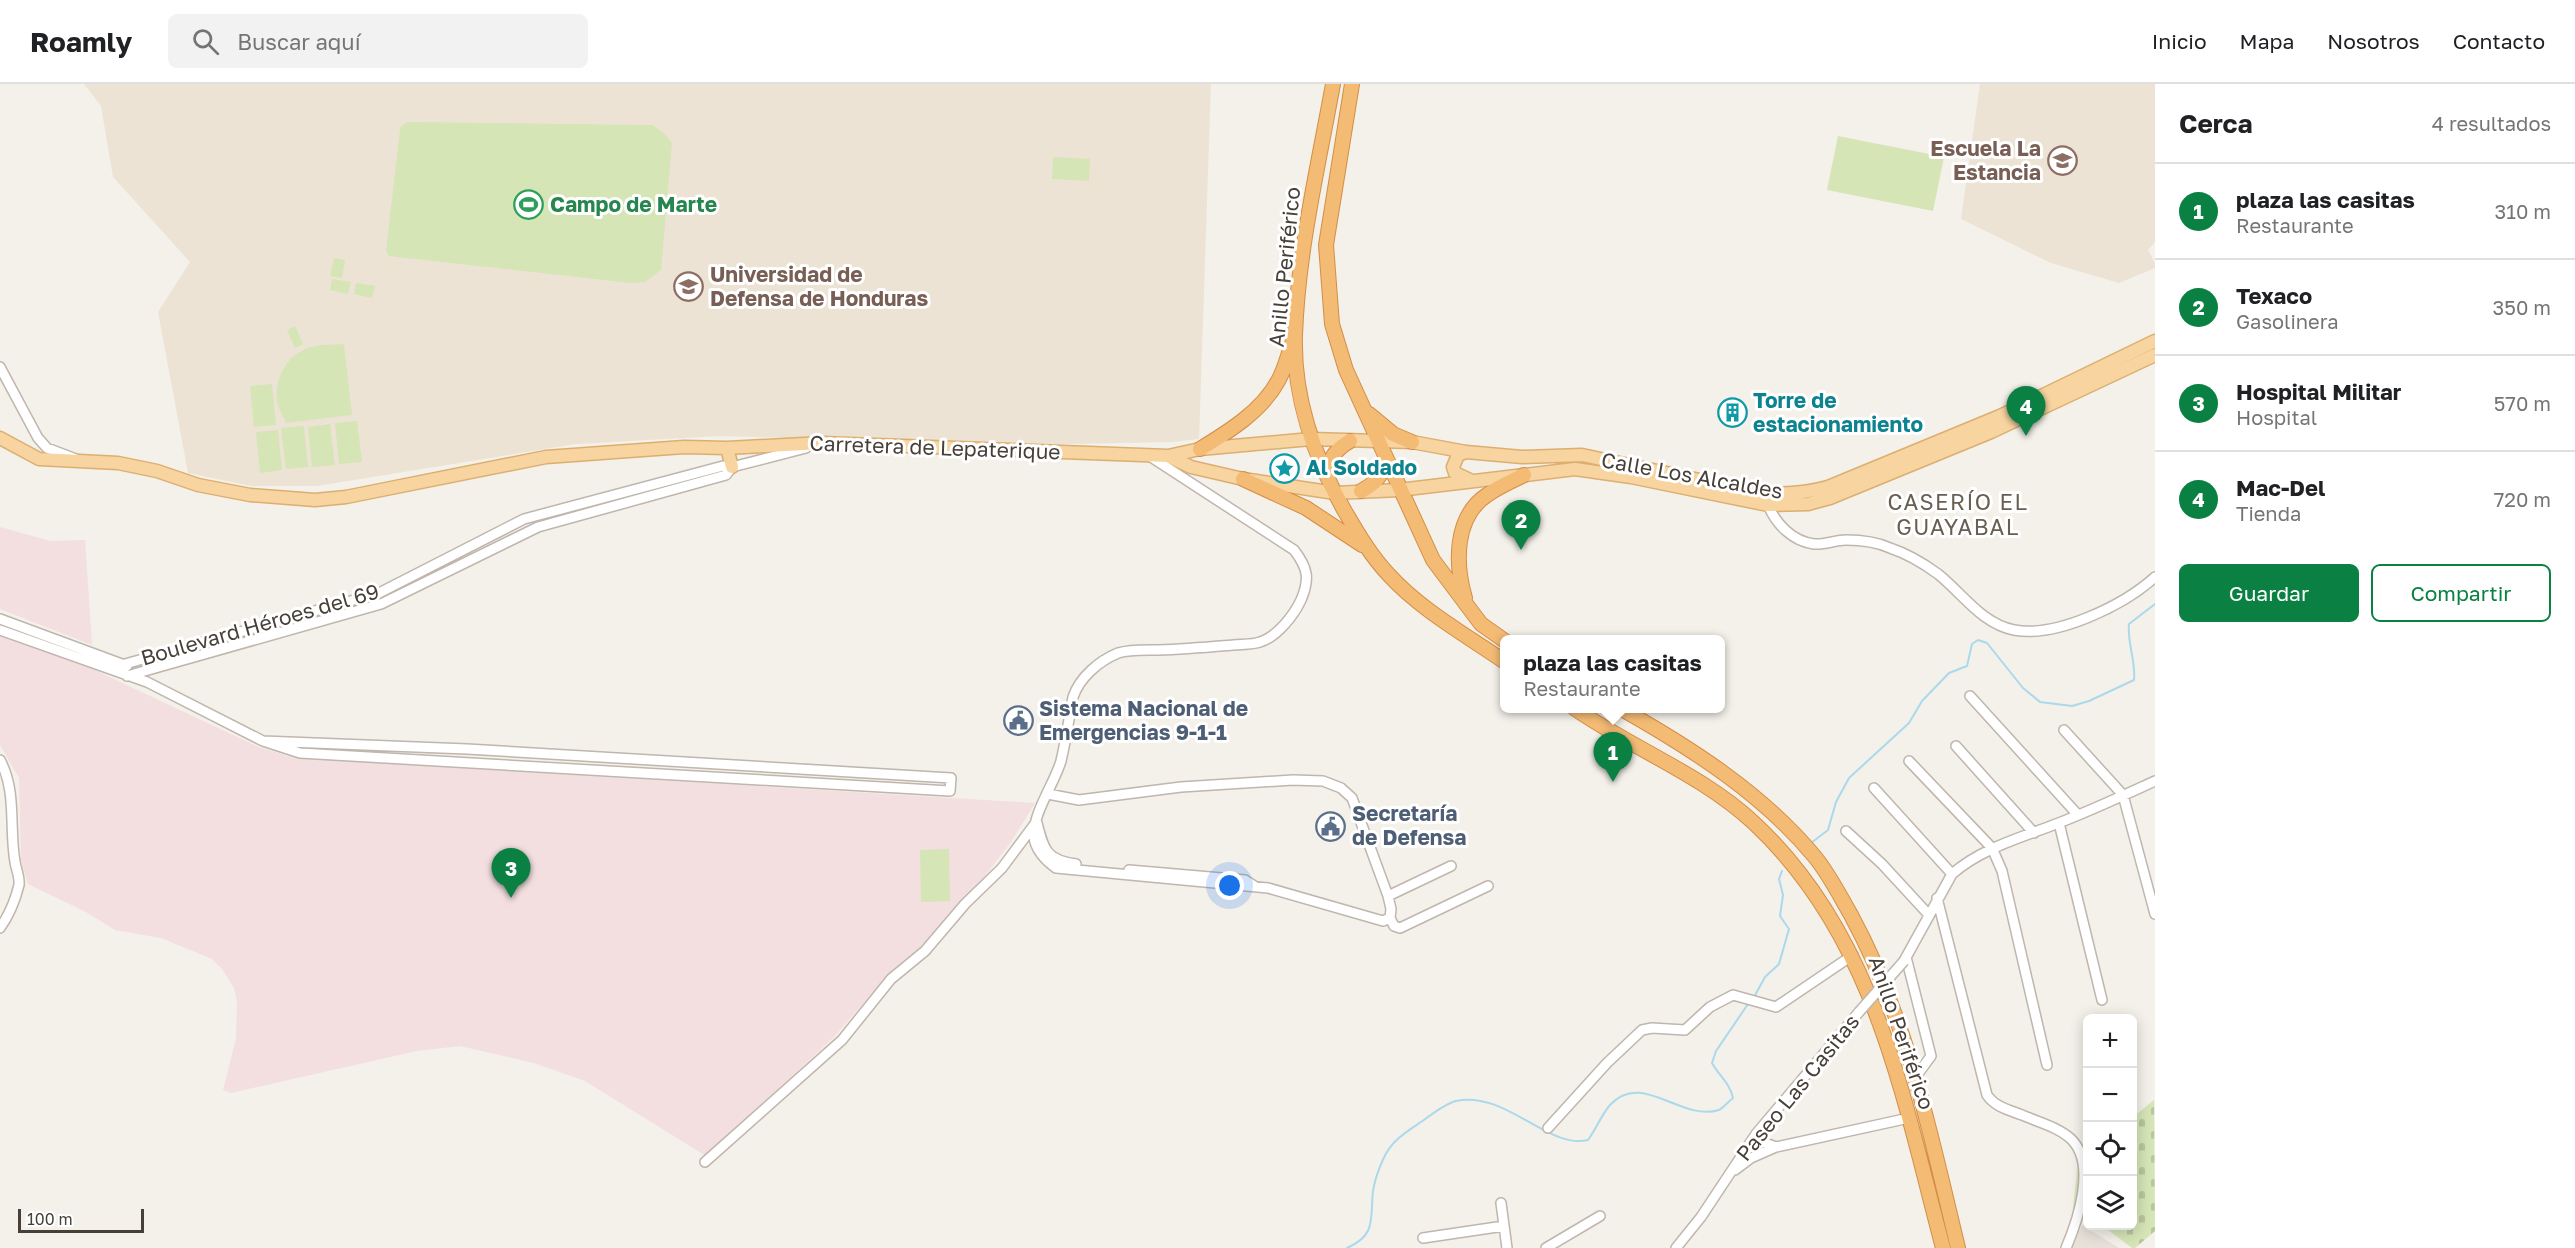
<!DOCTYPE html>
<html lang="es">
<head>
<meta charset="utf-8">
<style>
	body { margin:0; font-family:"Golos Text",sans-serif; background:#f2f2f2; color:#202124 }
	.controls { position:absolute; right:18px; bottom:18px; display:grid; overflow:hidden; border-radius:9px; box-shadow:0 3px 15px #0003 }
	.controls button { width:54px; height:54px; display:grid; place-items:center; padding:0; border:0; border-bottom:2px solid #e0e0e0; background:#fff; color:#202124; font:30px sans-serif }
	.scale { position:absolute; left:18px; bottom:15px; width:126px; box-sizing:border-box; padding-left:6px; border:3px solid #474039; border-top:0; font-size:16px; line-height:21px; white-space:nowrap; color:#474039; -webkit-text-stroke:4px #fff; paint-order:stroke }
	.you { position:absolute; left:1230px; top:802px; width:21px; height:21px; margin:-15px; border:4px solid #fff; border-radius:50%; background:#1a73e8; box-shadow:0 0 0 9px #1a73e833 }
	.badge { display:grid; place-items:center; width:39px; height:39px; border-radius:50%; background:#0b8043; color:#fff; font-size:20px; font-weight:700 }
	.pin { position:absolute; translate:-50% -50px; filter:drop-shadow(0 2px 3px #0008) }
	.pin::after { content:''; position:absolute; top:32px; width:21px; height:18px; background:inherit; clip-path:polygon(0 0,100% 0,50% 100%) }
	.popup { position:absolute; left:1500px; top:551px; width:225px; height:78px; box-sizing:border-box; display:grid; place-content:center; border-radius:9px; background:#fff; filter:drop-shadow(0 2px 4px #0005); font-size:20px; white-space:nowrap; color:#757577 }
	.popup b { font-size:22px; color:#202124 }
	.popup::after { content:''; position:absolute; left:50%; top:100%; margin-left:-12px; border:12px solid transparent; border-top-color:#fff }
	.list { margin:0; padding:0; list-style:none }
	h2 { display:flex; justify-content:space-between; align-items:center; height:78px; margin:0; padding:0 24px; font-size:26px }
	h2 small { font-size:20px; font-weight:400; color:#757577 }
	.list li { display:grid; grid-template-columns:39px 1fr auto; gap:18px; align-items:center; box-sizing:border-box; height:96px; padding:0 24px; border-top:2px solid #e0e0e0 }
	.list b { display:block; font-size:22px; white-space:nowrap }
	.list p { margin:0; font-size:20px; white-space:nowrap; color:#757577 }
	.list em { font-size:20px; font-style:normal; color:#757577 }
	.actions { display:flex; gap:12px; padding:18px 24px }
	.actions a { flex:1; padding:14px 0; border:2px solid #0b8043; border-radius:9px; text-align:center; font-size:21px; color:#0b8043 }
	.actions .main { background:#0b8043; color:#fff }
	.icon { flex:none; width:33px; height:33px; fill:none; stroke:currentColor; stroke-width:2; stroke-linecap:round; stroke-linejoin:round }
	.map { position:relative; flex:none; width:2155px; height:1164px; overflow:hidden }
	header { display:flex; align-items:center; gap:36px; box-sizing:border-box; height:84px; padding:0 30px; background:#fff; border-bottom:2px solid #e0e0e0 }
	header strong { font-size:28px }
	nav { display:flex; gap:33px; margin-inline-start:auto; font-size:21px }
	.search { width:420px; height:54px; background:#f2f2f2; display:flex; align-items:center; gap:15px; box-sizing:border-box; padding:0 21px; border-radius:9px; color:#757577; font-size:22px }
	main { display:flex }
	aside { flex:1; background:#fff }
	.map>svg:first-child { display:block }
</style>
</head>
<body>
<header>
<strong>Roamly</strong>
<div class="search"><svg class="icon" aria-label="search" viewBox="0 0 24 24"><circle cx="10" cy="10" r="6"/><path d="M15 15l6 6"/></svg>Buscar aquí</div>
<nav><a>Inicio</a><a>Mapa</a><a>Nosotros</a><a>Contacto</a></nav>
</header>
<main>
<div class="map">
<svg width="2155" height="1164" viewBox="0 0 2155 1164">
	<defs>
		<pattern id="cemetery-stones" width="16" height="16" patternUnits="userSpaceOnUse" patternTransform="scale(1.5)"><rect width="16" height="16" fill="#d5e5b6"/><path d="M2 7V4a2 2 0 0 1 4 0v3zM10 15v-3a2 2 0 0 1 4 0v3z" fill="#b8c69d"/></pattern>
	</defs>
	<rect width="100%" height="100%" fill="#f4f0ea"/>
	<path fill="#e7e1d9" d="M2082,1141L2119,1164H2072Z"/>
	<path fill="#ece3d5" d="M84,0H1211L1199,355L1172,358L1015,361L719,352L576,360L317,402H251L188,389L158,228L190,178L113,93L101,22Z
		M1980,0H2155V158L2148,166L2155,179V184L2119,199L2051,179L1961,135Z"/>
	<path fill="#f3dfdf" d="M0,443L50,457L85,456L92,561L0,525Z
		M0,551L67,573L261,664L296,674L1035,719L1011,758L981,797L920,865L886,893L835,952L706,1072L585,997L534,979L460,962L417,967L231,1009L223,1006L236,954L237,918L234,904L222,885L212,875L161,854L115,846L86,828L28,800L21,777L19,694L0,661Z"/>
	<path fill="url(#cemetery-stones)" d="M2154,1016L2155,1147L2135,1164H2132L2103,1142H2132L2133,1033Z
		M2087,1068V1130L2083,1126L2073,1125L2078,1075Z"/>
	<path fill="#d5e5b6" d="M408,38L653,41L666,51L672,59L661,186L645,198L631,199L389,172L386,167L400,46L401,42Z
		M1838,52L1944,73L1933,127L1827,106Z
		M1053,73L1090,75L1089,97L1052,95Z
		M334,174L345,176L342,194L330,192Z
		M332,195L351,198L348,210L330,206Z
		M356,199L375,202L372,214L354,210Z
		M295,242L303,260L295,264L287,246Z
		M344,260L352,331L286,339C283,332 278,324 277,317C274,292 290,266 316,262C325,260 335,261 344,260Z
		M272,300L276,341L254,343L250,302Z
		M357,337L362,378L339,380L335,339Z
		M330,340L335,381L312,383L308,343Z
		M304,342L308,383L286,385L281,344Z
		M278,346L282,386L260,389L256,348Z
		M949,765L950,817L921,818L920,766Z"/>
	<g fill="none" stroke-linecap="round" stroke-linejoin="round">
		<path stroke="#abd9ec" stroke-width="2" d="M1811,759L1828,746L1836,718L1849,694L1909,639L1922,617L1949,589L1967,582L1972,560L1978,556L1987,559L2023,604L2040,618L2072,622L2089,617L2134,596C2136,577 2127,559 2129,540L2155,520
			M1754,913L1765,893L1779,880L1789,845L1780,832L1783,811L1779,795L1782,787
			M1347,1164C1377,1151 1370,1134 1373,1107C1375,1094 1383,1071 1392,1061C1399,1052 1412,1044 1421,1038C1431,1031 1444,1020 1456,1017C1505,1006 1549,1066 1588,1056C1596,1045 1602,1030 1610,1021C1642,986 1681,1038 1719,1026C1723,1024 1729,1017 1733,1014C1730,999 1719,992 1712,979L1716,967L1748,920"/>
		<defs>
			<path id="minor" d="M0,283L38,354L47,364L76,375
				M1768,421C1776,440 1792,457 1814,460C1825,461 1835,456 1846,456C1861,456 1877,458 1890,464C1908,470 1923,479 1938,490C1962,509 1982,540 2014,546C2057,554 2124,521 2155,493
				M0,535L127,582
				M0,546L147,598L263,657L300,669L950,707L951,694L467,665L263,657
				M115,586L125,580L379,509L524,435L723,382L732,383L806,364
				M127,592L381,520L538,443L726,391L732,383
				M1970,612L2078,731
				M2064,646L2123,711L2155,830
				M1956,662L2034,749
				M0,676C17,707 9,744 15,778C16,785 20,793 19,801C15,817 10,830 0,844
				M1909,677L1992,764L2002,787L2047,981
				M1874,704L1952,790
				M1048,710L1079,716L1181,703L1293,696L1323,697L1341,704L1352,714L1388,812L1391,825L1390,834L1383,837L1268,804L1056,784C1046,777 1034,765 1034,751C1033,729 1055,698 1061,677C1066,656 1069,634 1073,613C1080,593 1099,577 1118,569C1131,565 1146,566 1159,566C1184,565 1208,563 1233,561C1241,560 1252,561 1260,558C1277,553 1294,531 1301,516C1310,495 1308,484 1294,466L1148,371
				M1037,739C1044,766 1046,776 1076,780
				M2059,739L2102,916
				M1846,747L1882,780L1929,831
				M1129,786L1245,796L1256,803
				M1388,812L1451,782
				M1937,814L1987,1011C1995,1023 2009,1026 2022,1031C2038,1038 2058,1043 2071,1055C2097,1080 2078,1136 2066,1164
				M1390,834L1394,842L1400,844L1488,802
				M1906,873L1931,972L1917,991
				M1904,877L1952,790C1982,764 2020,754 2056,740C2090,727 2122,712 2155,697
				M1548,1044L1607,979L1642,946L1652,944L1685,946L1710,923L1733,911L1776,923L1853,871
				M1756,1050L1762,1058L1776,1063
				M705,1078L842,956L891,895L925,867L965,820L1002,784L1034,741
				M1735,1086L1751,1074L1776,1063L1909,1034
				M1501,1119L1507,1164
				M1423,1154L1504,1142
				M1546,1164L1600,1132
				M1676,1164L1701,1133L1756,1050L1859,928"/>
			<path id="major" d="M0,354L39,375L118,379L157,387L198,401L250,411L315,416L346,413L546,373L684,363L727,364L822,359L1168,372L1200,365L1311,355L1412,358L1466,368L1522,373L1582,371L1766,410C1788,410 1807,409 1828,403L2000,332L2155,257
				M727,364L732,383
				M1466,368L1458,371L1453,383L1455,389L1472,397
				M1168,372L1191,383L1243,395L1335,409L1399,406L1575,385L1631,393L1768,421L1808,420L1830,414L1991,348L2155,271"/>
			<path id="highway" d="M1333,0C1318,83 1298,167 1295,251C1293,311 1314,372 1343,424C1357,448 1370,471 1389,491C1421,526 1466,551 1505,578
				M1352,0L1326,161L1332,240L1346,286L1433,476L1481,540L1505,557
				M1369,330L1393,350L1412,358
				M1200,365C1228,348 1262,327 1278,297C1285,285 1288,270 1293,257
				M1326,388C1331,373 1336,365 1350,357
				M1243,395L1306,424L1362,461
				M1361,407C1376,399 1382,392 1386,376
				M1465,514C1455,480 1454,433 1487,411C1498,403 1512,397 1524,391
				M1574,624C1631,664 1703,691 1754,739C1875,852 1902,1010 1943,1164
				M1620,624C1691,664 1763,710 1815,773C1829,790 1840,812 1851,831C1908,936 1930,1049 1958,1164"/>
		</defs>
		<use href="#minor" stroke="#bfb6ad" stroke-width="12"/>
		<use href="#major" stroke="#dcaf70" stroke-width="15"/>
		<use href="#highway" stroke="#d38e45" stroke-width="16"/>
		<use href="#minor" stroke="#fff" stroke-width="9"/>
		<use href="#major" stroke="#f7d4a0" stroke-width="12"/>
		<use href="#highway" stroke="#f4bb75" stroke-width="14"/>
		<defs>
			<path id="minor-bridge" d="M1859,928L1904,877"/>
		</defs>
		<use href="#minor-bridge" stroke="#bfb6ad" stroke-width="12" stroke-linecap="butt"/>
		<use href="#minor-bridge" stroke="#fff" stroke-width="9"/>
	</g>
	<defs>
		<symbol id="school-ring" viewBox="-11 -11 22 22"><circle r="9.5" fill="#fff" stroke="#8d6e63" stroke-width="1.5"/><path d="M0-5L7-2L0 1L-7-2ZM-4 1L0 2.5L4 1V4Q0 6-4 4Z" fill="#8d6e63"/></symbol>
		<symbol id="stadium-ring" viewBox="-11 -11 22 22"><circle r="9.5" fill="#fff" stroke="#2e9e5b" stroke-width="1.5"/><path d="M0-5a6.5 5 0 1 0 0 10a6.5 5 0 1 0 0-10ZM-3.5-1.8h7v3.6h-7Z" fill="#2e9e5b"/></symbol>
		<symbol id="university-ring" viewBox="-11 -11 22 22"><circle r="9.5" fill="#fff" stroke="#8d6e63" stroke-width="1.5"/><path d="M0-5L7-2L0 1L-7-2ZM-4 1L0 2.5L4 1V4Q0 6-4 4Z" fill="#8d6e63"/></symbol>
		<symbol id="building-ring" viewBox="-11 -11 22 22"><circle r="9.5" fill="#fff" stroke="#0f9aa8" stroke-width="1.5"/><path d="M-4-6H4V6H1V3H-1V6H-4ZM-2.5-4.3h1.7v1.8h-1.7ZM.8-4.3h1.7v1.8H.8ZM-2.5-1h1.7V.8h-1.7ZM.8-1h1.7V.8H.8Z" fill="#0f9aa8"/></symbol>
		<symbol id="sight-ring" viewBox="-11 -11 22 22"><circle r="9.5" fill="#fff" stroke="#0f9aa8" stroke-width="1.5"/><path d="M0-6L1.8-2.2L6-1.7L2.9 1.2L3.7 5.4L0 3.3L-3.7 5.4L-2.9 1.2L-6-1.7L-1.8-2.2Z" fill="#0f9aa8"/></symbol>
		<symbol id="civic-ring" viewBox="-11 -11 22 22"><circle r="9.5" fill="#fff" stroke="#5c6f8a" stroke-width="1.5"/><path d="M-.6-6.5H3V-4.5H.6V-3L4-1V1h2V6H-6V1h2V-1L-.6-3ZM-1.2 2.5V6h2.4V2.5Z" fill="#5c6f8a"/></symbol>
	</defs>
	<g fill-rule="evenodd">
		<use href="#school-ring" x="2046" y="60" width="33" height="33"/>
		<use href="#stadium-ring" x="512" y="104" width="33" height="33"/>
		<use href="#university-ring" x="672" y="186" width="33" height="33"/>
		<use href="#building-ring" x="1716" y="312" width="33" height="33"/>
		<use href="#sight-ring" x="1268" y="368" width="33" height="33"/>
		<use href="#civic-ring" x="1002" y="620" width="33" height="33"/>
		<use href="#civic-ring" x="1314" y="726" width="33" height="33"/>
	</g>
	<g text-anchor="middle" stroke-width="6" stroke-linejoin="round" paint-order="stroke">
		<g font-size="21" font-weight="bold" fill="#785e54" stroke="#fff" text-anchor="end">
			<text x="2041" y="72">Escuela La<tspan x="2041" dy="24">Estancia</tspan></text>
			<text x="710" y="198" text-anchor="start">Universidad de<tspan x="710" dy="24">Defensa de Honduras</tspan></text>
		</g>
		<g font-size="21" font-weight="bold" fill="#27864d" stroke="#fff" text-anchor="start">
			<text x="550" y="128">Campo de Marte</text>
		</g>
		<g font-size="21" fill="#474039" stroke="#fff">
			<text transform="translate(1285 183) rotate(-84)" y="7">Anillo Periférico</text>
			<text transform="translate(935 364) rotate(2)" y="7">Carretera de Lepaterique</text>
			<text transform="translate(1692 392) rotate(10)" y="7">Calle Los Alcaldes</text>
			<text transform="translate(260 541) rotate(-16)" y="7">Boulevard Héroes del 69</text>
			<text transform="translate(1901 949) rotate(71)" y="7">Anillo Periférico</text>
			<text transform="translate(1798 1004) rotate(-51)" y="7">Paseo Las Casitas</text>
		</g>
		<g font-size="21" font-weight="bold" fill="#0d838f" stroke="#fff" text-anchor="start">
			<text x="1753" y="324">Torre de<tspan x="1753" dy="24">estacionamiento</tspan></text>
			<text x="1306" y="391">Al Soldado</text>
		</g>
		<g font-size="21" font-weight="bold" fill="#4e5e75" stroke="#fff" text-anchor="start">
			<text x="1039" y="632">Sistema Nacional de<tspan x="1039" dy="24">Emergencias 9-1-1</tspan></text>
			<text x="1352" y="737">Secretaría<tspan x="1352" dy="24">de Defensa</tspan></text>
		</g>
		<g font-size="22" letter-spacing="1.5" fill="#6a5d51" stroke="#fff">
			<text x="1958" y="426">CASERÍO EL<tspan x="1958" dy="25">GUAYABAL</tspan></text>
		</g>
	</g>
</svg>
<div class="controls">
<button>+</button>
<button>−</button>
<button><svg class="icon" aria-label="locate" viewBox="0 0 24 24"><circle cx="12" cy="12" r="6"/><path d="M12 2v4M12 18v4M2 12h4M18 12h4"/></svg></button>
<button><svg class="icon" aria-label="layers" viewBox="0 0 24 24"><path d="M12 4l9 5-9 5-9-5zM3 14l9 5 9-5"/></svg></button>
</div>
<div class="scale">100 m</div>
<div class="you"></div>
<div class="pin badge" style="left:1613px;top:698px">1</div>
<div class="popup"><b>plaza las casitas</b>Restaurante</div>
<div class="pin badge" style="left:1521px;top:466px">2</div>
<div class="pin badge" style="left:511px;top:814px">3</div>
<div class="pin badge" style="left:2026px;top:352px">4</div>
</div>
<aside>
<h2>Cerca<small>4 resultados</small></h2>
<ul class="list">
<li><span class="badge">1</span><div><b>plaza las casitas</b><p>Restaurante</p></div><em>310 m</em></li>
<li><span class="badge">2</span><div><b>Texaco</b><p>Gasolinera</p></div><em>350 m</em></li>
<li><span class="badge">3</span><div><b>Hospital Militar</b><p>Hospital</p></div><em>570 m</em></li>
<li><span class="badge">4</span><div><b>Mac-Del</b><p>Tienda</p></div><em>720 m</em></li>
</ul>
<div class="actions"><a class="main">Guardar</a><a>Compartir</a></div>
</aside>
</main>
</body>
</html>
